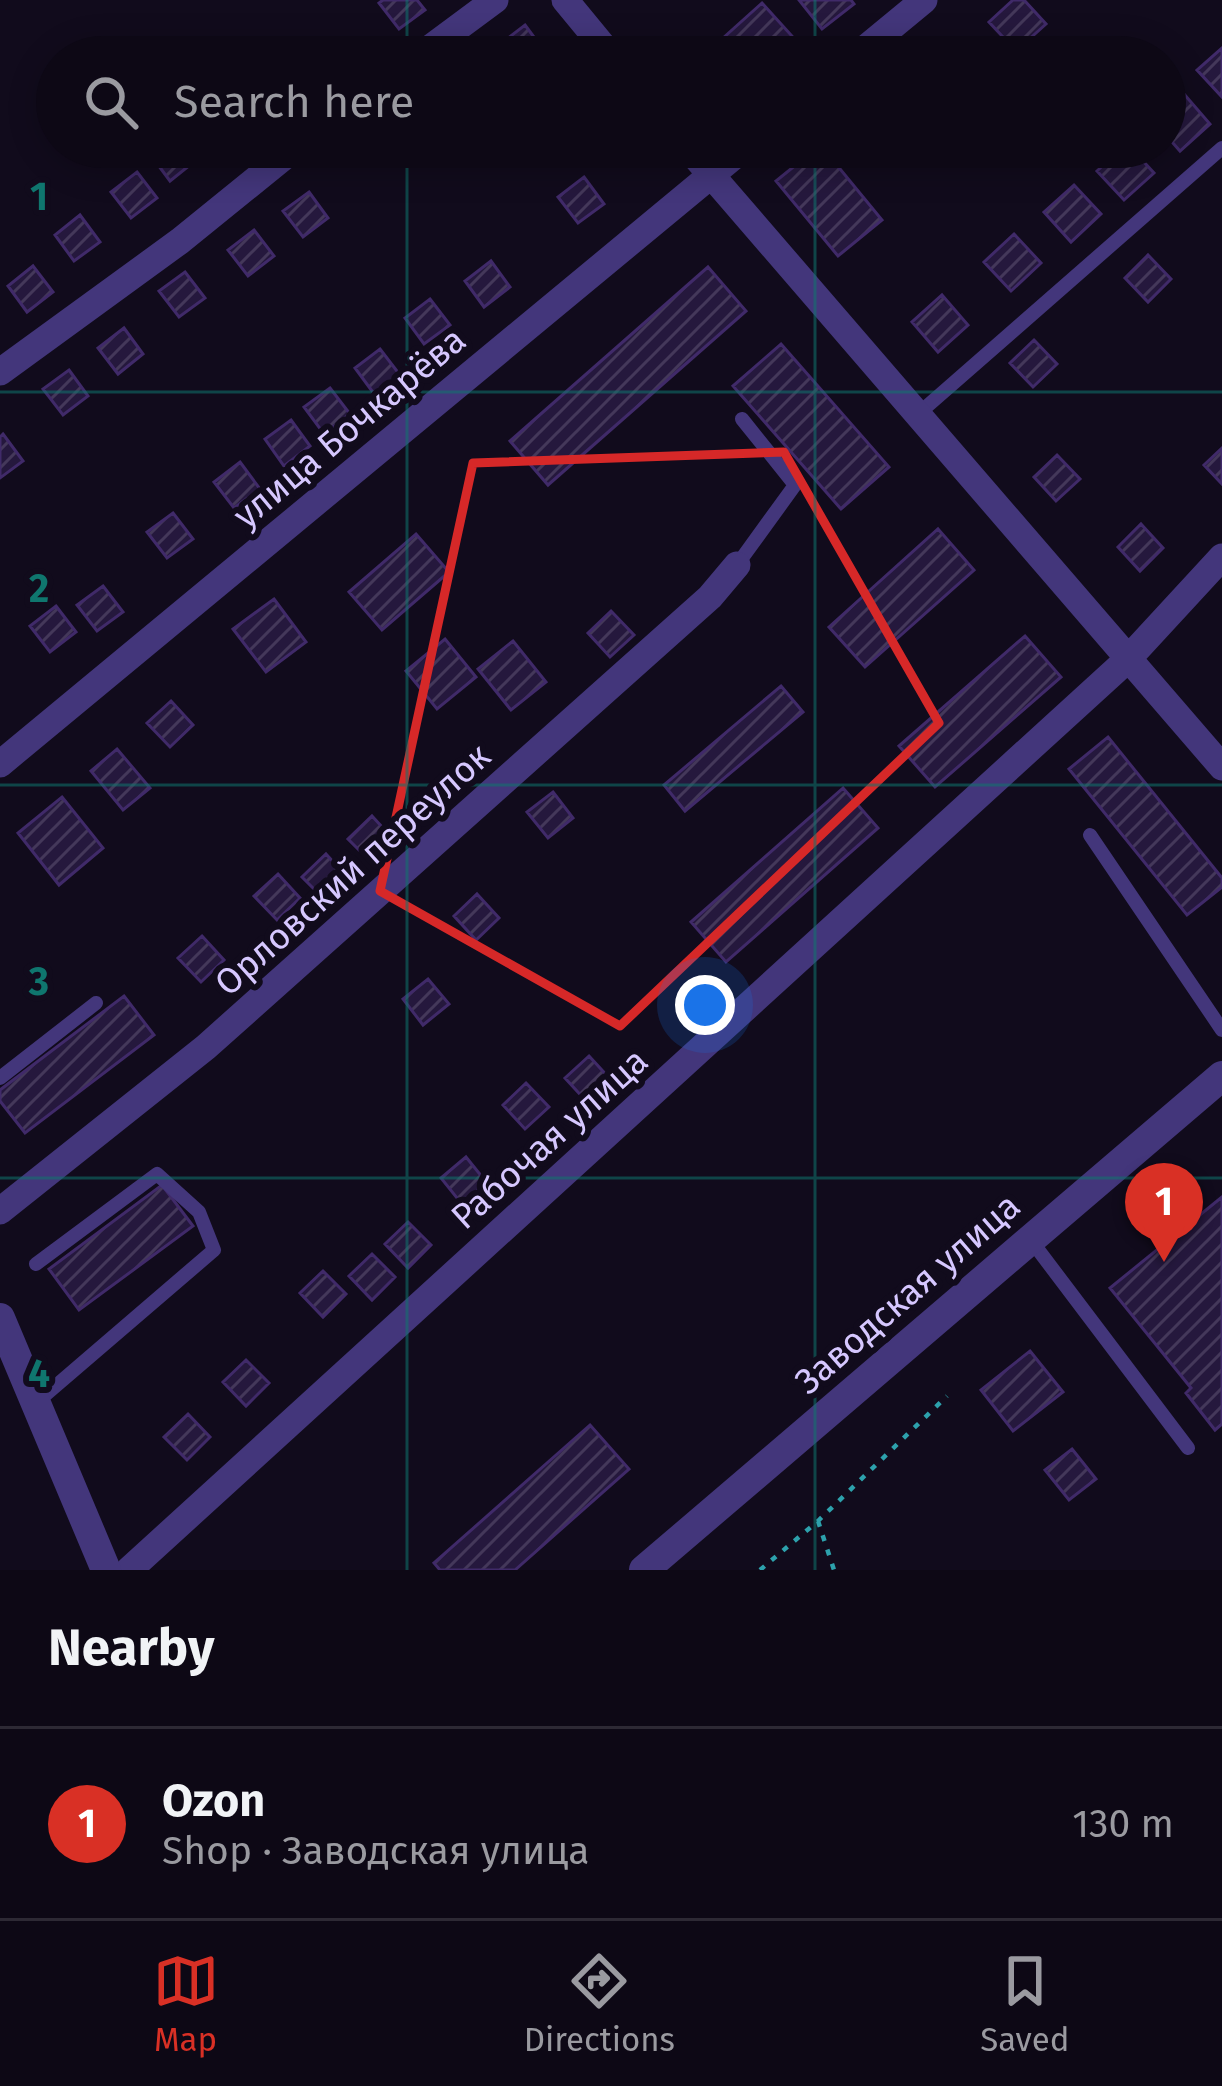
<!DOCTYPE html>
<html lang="en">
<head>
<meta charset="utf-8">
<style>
	body { margin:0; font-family:"Fira Sans",sans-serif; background:#1b1622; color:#f1f3f6 }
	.you { position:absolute; left:705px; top:1005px; width:42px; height:42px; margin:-30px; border:9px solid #fff; border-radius:50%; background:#1a73e8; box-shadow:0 0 0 18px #1a73e833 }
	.badge { display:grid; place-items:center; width:78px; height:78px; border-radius:50%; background:#d93025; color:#fff; font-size:39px; font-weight:700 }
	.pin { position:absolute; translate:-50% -99px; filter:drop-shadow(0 3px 6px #0008) }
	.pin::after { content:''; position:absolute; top:63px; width:42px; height:36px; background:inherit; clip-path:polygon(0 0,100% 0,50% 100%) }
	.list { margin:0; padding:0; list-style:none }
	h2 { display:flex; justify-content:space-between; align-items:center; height:156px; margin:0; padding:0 48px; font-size:51px }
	h2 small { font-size:39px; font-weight:400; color:#9a9aa0 }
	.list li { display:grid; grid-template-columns:78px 1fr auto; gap:36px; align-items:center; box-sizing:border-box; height:192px; padding:0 48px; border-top:3px solid #2d2934 }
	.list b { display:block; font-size:45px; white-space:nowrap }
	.list p { margin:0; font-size:39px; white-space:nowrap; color:#9a9aa0 }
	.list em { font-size:39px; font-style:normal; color:#9a9aa0 }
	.icon { flex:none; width:66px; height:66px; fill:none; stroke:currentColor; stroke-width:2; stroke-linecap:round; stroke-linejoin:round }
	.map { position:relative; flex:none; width:1222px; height:1570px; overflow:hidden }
	.search { position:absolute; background:#0d0815; box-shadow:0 6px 30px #0003; left:36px; right:36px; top:36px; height:132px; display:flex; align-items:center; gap:30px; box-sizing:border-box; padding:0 42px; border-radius:66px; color:#9a9aa0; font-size:45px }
	.sheet { height:348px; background:#0d0815 }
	nav { display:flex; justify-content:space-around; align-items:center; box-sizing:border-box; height:168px; border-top:3px solid #2d2934; background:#0d0815; font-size:33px; color:#9a9aa0 }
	nav a { display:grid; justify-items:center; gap:6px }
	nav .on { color:#d93025 }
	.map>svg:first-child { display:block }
</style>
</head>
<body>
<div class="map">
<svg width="1222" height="1570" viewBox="0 0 1222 1570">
	<defs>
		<pattern id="building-hatch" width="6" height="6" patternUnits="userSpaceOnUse" patternTransform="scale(3)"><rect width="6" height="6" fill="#25183d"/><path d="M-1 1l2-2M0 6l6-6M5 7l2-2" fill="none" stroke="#44385a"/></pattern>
	</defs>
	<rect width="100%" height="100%" fill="#110b1c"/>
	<path fill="url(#building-hatch)" stroke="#402a69" stroke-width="3" d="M383,0H417L425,10L399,29L379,3Z
		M799,0H851L854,4L822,29Z
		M1013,0H1024L1046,24L1016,51L989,22Z
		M762,3L801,46L788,57H702Z
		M525,25L545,52L538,57H509L499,45Z
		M1222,48V97L1197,70Z
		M1184,94L1210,124L1180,151L1165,134V111Z
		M160,147H184L195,161L170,181L150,154Z
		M818,147H822L882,220L838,256L776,181Z
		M1123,147H1130L1154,173L1124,200L1097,171Z
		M137,172L157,198L131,218L111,192Z
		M584,177L604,204L578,223L558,197Z
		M1074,185L1101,214L1071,242L1044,212Z
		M309,192L328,218L303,237L283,211Z
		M80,215L100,242L74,261L55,235Z
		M254,230L274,256L248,276L228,250Z
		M1014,234L1041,263L1011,291L984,262Z
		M1148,255L1171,279L1148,302L1125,278Z
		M491,261L510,287L484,307L465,281Z
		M33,266L53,292L27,312L8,286Z
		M708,267L746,311L548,485L510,441Z
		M185,272L205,298L179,317L159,291Z
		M942,295L968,325L938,352L912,322Z
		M430,299L450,325L424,344L405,318Z
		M124,328L143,354L118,374L98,348Z
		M1034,340L1057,364L1033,387L1010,363Z
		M781,344L889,467L841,509L733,386Z
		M380,349L400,375L375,395L355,368Z
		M69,370L88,396L63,415L43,389Z
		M330,388L350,414L324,434L304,407Z
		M291,420L310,446L284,466L265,439Z
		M3,434L23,461L0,478V437Z
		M1222,448V484L1204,465Z
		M1057,455L1080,479L1056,501L1034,477Z
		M240,462L260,489L234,508L214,482Z
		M173,513L193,539L167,558L147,532Z
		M1141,524L1163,548L1140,571L1118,547Z
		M938,529L974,570L865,667L829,627Z
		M416,534L449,572L382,630L349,592Z
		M103,586L123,612L97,631L77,605Z
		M274,599L306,642L266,672L233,629Z
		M56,606L76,632L50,652L30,626Z
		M611,611L634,635L610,657L588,633Z
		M1025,636L1061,677L935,787L899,746Z
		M445,639L476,677L437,709L406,671Z
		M513,641L546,682L511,710L478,669Z
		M781,686L803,712L685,811L664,785Z
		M171,701L193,725L170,747L147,723Z
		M1108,737L1222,878V887L1187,915L1069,769Z
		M117,749L150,788L123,810L91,771Z
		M843,788L878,828L726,962L691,922Z
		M553,792L573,818L548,838L527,812Z
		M62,797L103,848L59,885L18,833Z
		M372,816L394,840L371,862L348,839Z
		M326,854L348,878L325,900L302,877Z
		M278,874L300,898L277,920L254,896Z
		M477,894L499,918L476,940L454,916Z
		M202,936L224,960L201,982L178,958Z
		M428,979L449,1004L423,1025L403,999Z
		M124,996L154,1035L25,1133L0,1101V1090Z
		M589,1056L611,1080L587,1102L565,1078Z
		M526,1083L549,1107L525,1129L503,1105Z
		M466,1157L487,1183L461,1203L441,1178Z
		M162,1185L193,1226L79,1310L49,1269Z
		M1222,1197V1424L1215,1430L1186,1393L1191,1388L1110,1288Z
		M408,1222L431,1245L408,1268L385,1244Z
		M372,1254L395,1277L372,1300L349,1276Z
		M323,1271L346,1294L323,1317L300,1293Z
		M1030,1351L1063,1392L1013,1431L981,1390Z
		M246,1360L269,1383L246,1406L223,1382Z
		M188,1414L210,1437L187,1460L164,1437Z
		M590,1425L629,1469L515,1570H440L434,1563Z
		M1072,1449L1096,1479L1069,1500L1045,1470Z"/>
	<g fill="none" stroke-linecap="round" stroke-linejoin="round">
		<path stroke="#2da1ac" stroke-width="4.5" stroke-dasharray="6 9" stroke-linecap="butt" d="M818,1521L834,1570
			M760,1570L818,1521L947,1396"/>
		<path stroke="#43367b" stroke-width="14" d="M917,415L1222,148
			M737,565L795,485L742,419
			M1090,835L1222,1030
			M0,1078L96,1003
			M1030,1239L1188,1448
			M36,1264L157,1174L199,1212L214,1250L37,1402"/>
		<path stroke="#43367b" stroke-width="27" d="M565,0L612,57
			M418,57L495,0
			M855,57L924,0
			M687,147L1222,767
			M0,372L180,241L296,147
			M0,764L745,147
			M0,1211L206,1047L710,597L737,565
			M129,1570L1127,660L1222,557"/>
		<path stroke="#43367b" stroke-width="30" d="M0,1318L106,1570
			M644,1570L1222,1076"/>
	</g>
	<path fill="none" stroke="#d62828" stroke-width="9" stroke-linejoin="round" d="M784,452L939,723L620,1026L380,891L473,463Z"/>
	<path fill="none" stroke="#0f766e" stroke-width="3" stroke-opacity="0.55" d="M407,0V57M815,0V57M407,147V1570M815,147V1570M0,392H1222M0,785H1222M0,1178H1222"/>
	<g text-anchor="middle" stroke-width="12" stroke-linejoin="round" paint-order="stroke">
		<g font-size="36" fill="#d6c7ff" stroke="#110b1c">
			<text transform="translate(349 427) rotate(-40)" y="13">улица Бочкарёва</text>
			<text transform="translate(352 869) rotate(-42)" y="13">Орловский переулок</text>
			<text transform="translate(549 1138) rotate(-42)" y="13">Рабочая улица</text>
			<text transform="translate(907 1293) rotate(-41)" y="13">Заводская улица</text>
		</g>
	</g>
	<g font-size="39" text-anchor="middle" font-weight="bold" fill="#0f766e" stroke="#110b1c" stroke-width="12" stroke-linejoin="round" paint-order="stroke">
		<text x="39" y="210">1</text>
		<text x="39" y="602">2</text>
		<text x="39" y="995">3</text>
		<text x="39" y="1387">4</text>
	</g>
</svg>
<div class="you"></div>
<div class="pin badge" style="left:1164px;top:1262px">1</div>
<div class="search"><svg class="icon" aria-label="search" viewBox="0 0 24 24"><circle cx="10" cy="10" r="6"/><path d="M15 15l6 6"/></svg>Search here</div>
</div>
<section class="sheet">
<h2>Nearby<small></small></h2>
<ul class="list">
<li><span class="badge">1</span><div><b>Ozon</b><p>Shop · Заводская улица</p></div><em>130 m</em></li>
</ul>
</section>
<nav>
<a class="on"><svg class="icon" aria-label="map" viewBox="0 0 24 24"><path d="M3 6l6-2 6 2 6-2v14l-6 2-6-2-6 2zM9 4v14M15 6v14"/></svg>Map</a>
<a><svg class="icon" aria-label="directions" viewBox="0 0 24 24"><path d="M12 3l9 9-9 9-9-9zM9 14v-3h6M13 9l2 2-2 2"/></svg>Directions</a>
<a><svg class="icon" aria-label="saved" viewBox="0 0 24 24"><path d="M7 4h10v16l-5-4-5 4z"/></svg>Saved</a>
</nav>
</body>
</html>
